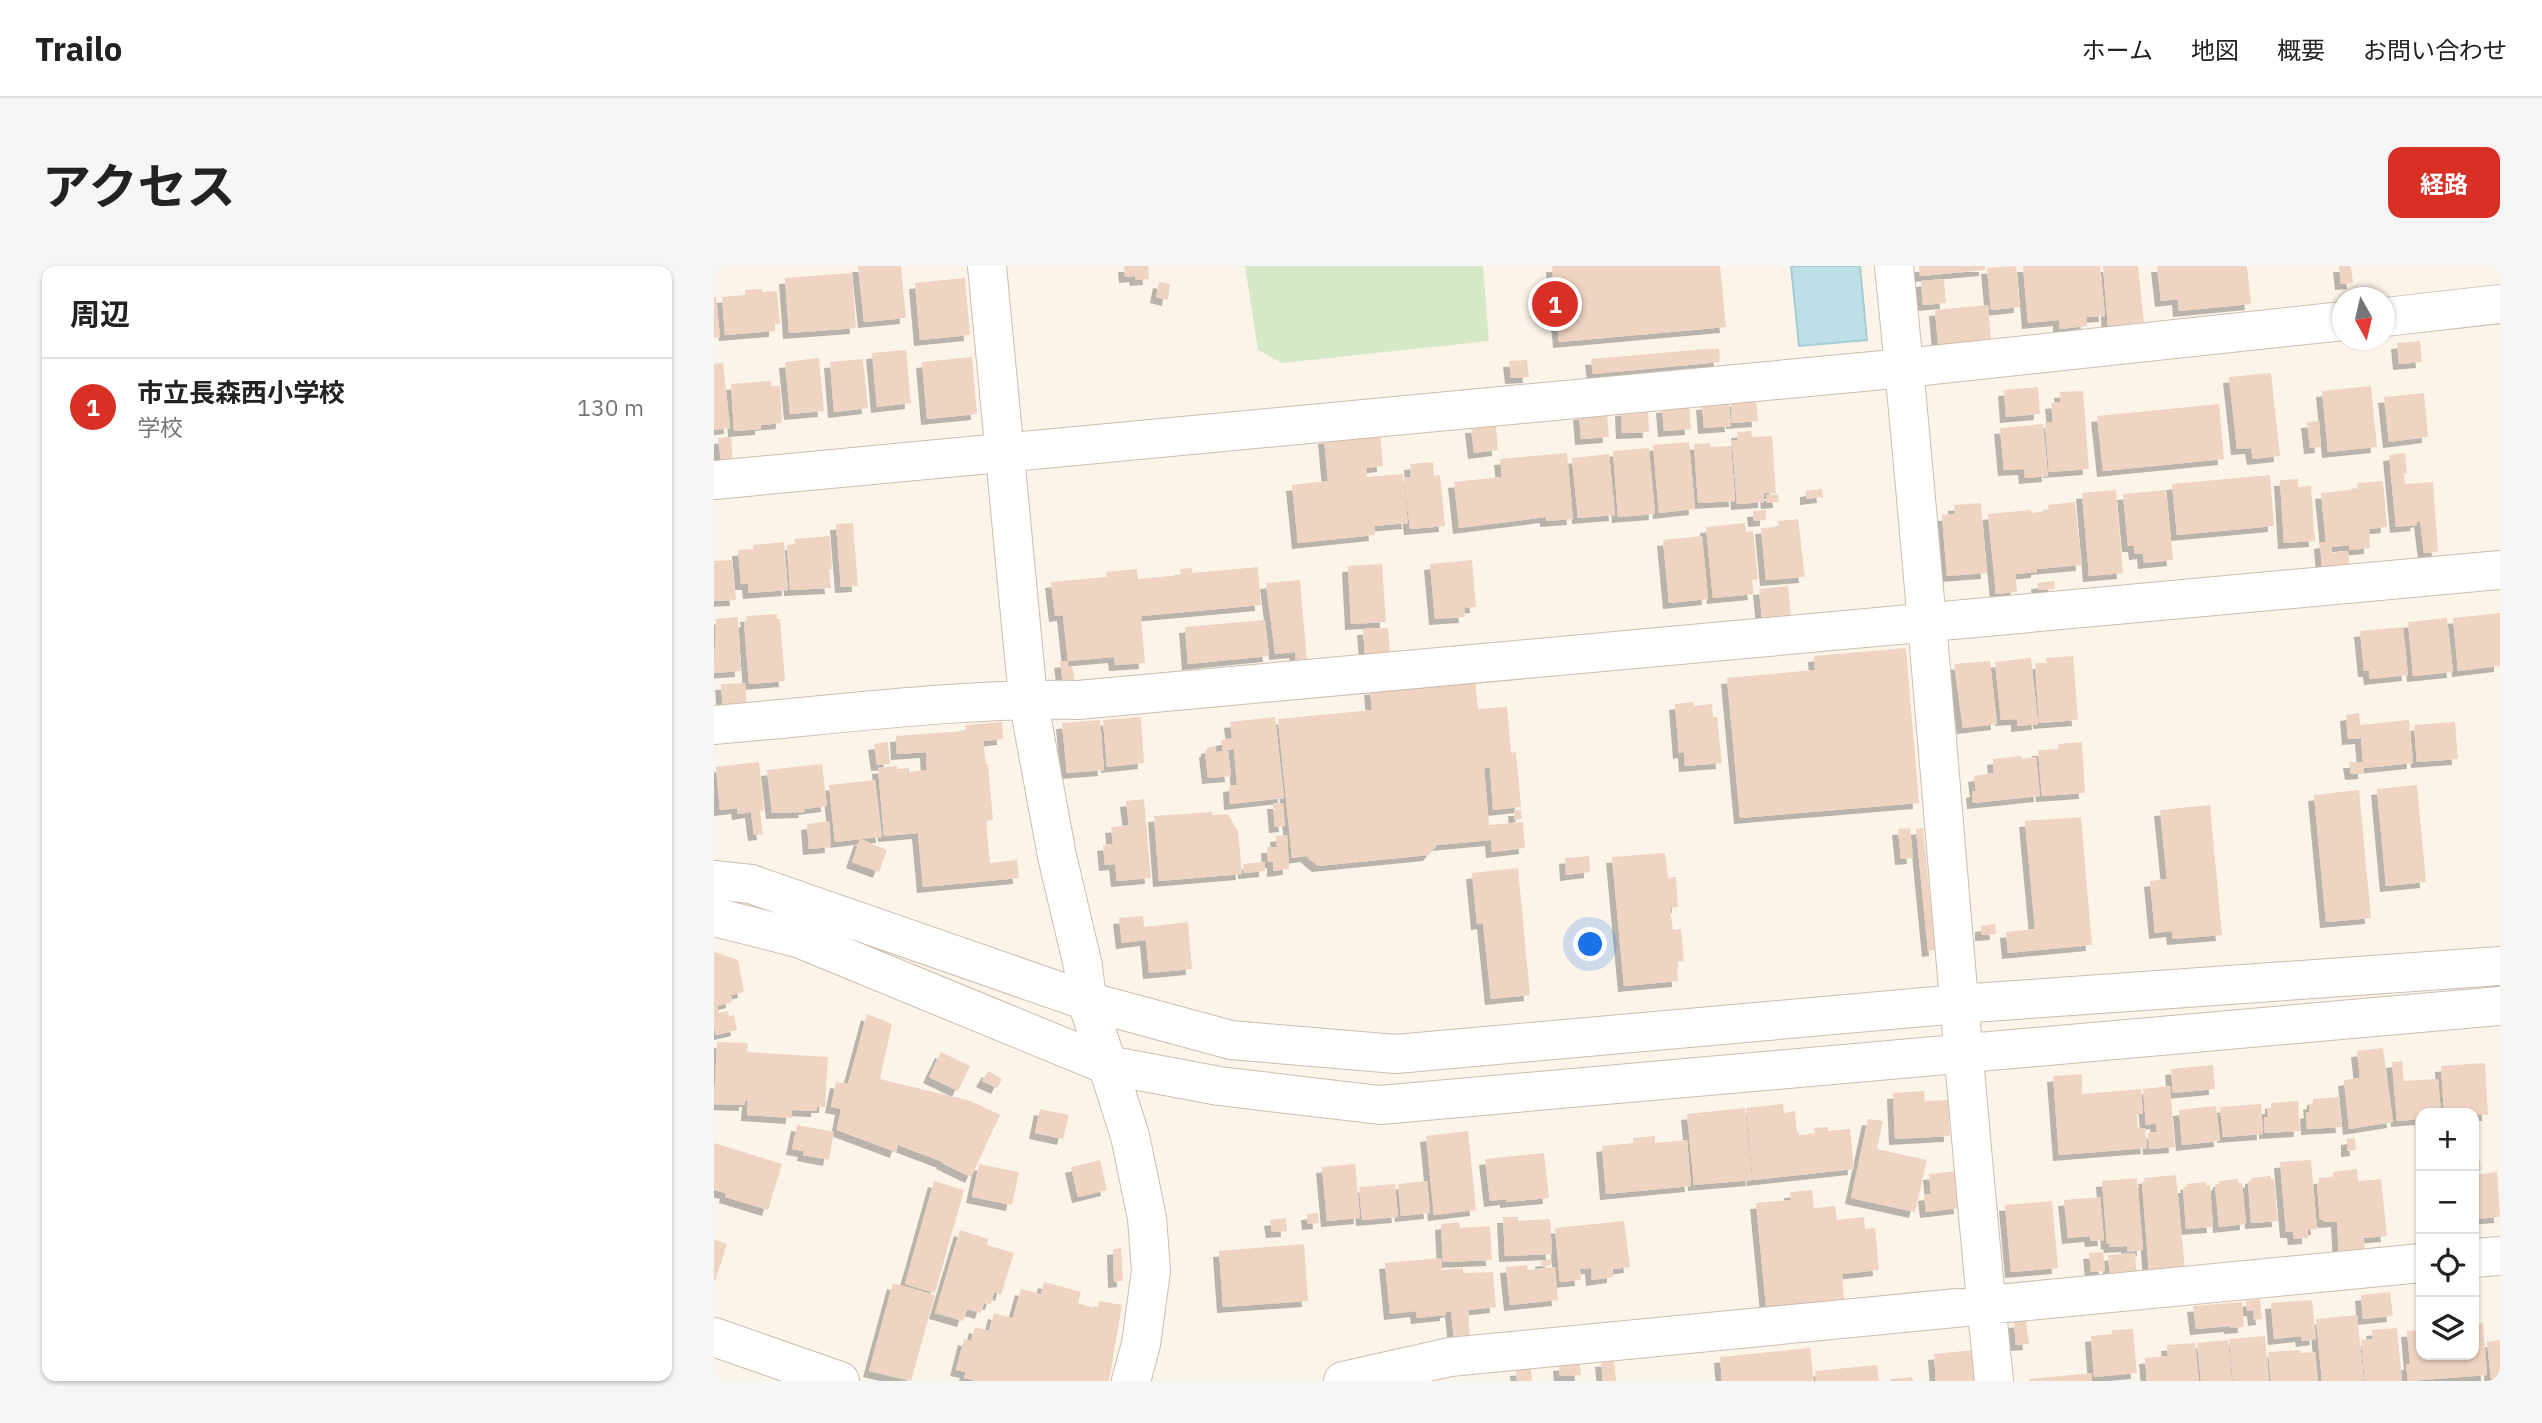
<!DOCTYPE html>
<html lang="ja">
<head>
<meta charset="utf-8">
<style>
	body { margin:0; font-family:"IBM Plex Sans","Noto Sans JP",sans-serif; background:#f6f6f6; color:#222 }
	.controls { position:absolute; right:21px; bottom:21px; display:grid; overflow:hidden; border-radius:14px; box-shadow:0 2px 5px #0004 }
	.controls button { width:63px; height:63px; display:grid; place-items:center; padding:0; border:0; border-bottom:2px solid #e0e0e0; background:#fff; color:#222; font:35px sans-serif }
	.compass { position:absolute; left:1618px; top:21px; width:63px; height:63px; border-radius:50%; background:#fff; box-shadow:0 2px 5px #0004; rotate:172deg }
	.you { position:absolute; left:877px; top:679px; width:24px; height:24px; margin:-18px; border:5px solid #fff; border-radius:50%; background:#1a73e8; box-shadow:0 0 0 10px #1a73e833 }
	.badge { display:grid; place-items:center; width:46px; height:46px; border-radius:50%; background:#d93025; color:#fff; font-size:23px; font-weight:700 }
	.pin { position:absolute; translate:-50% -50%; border:4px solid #fff; box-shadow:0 2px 7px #0006 }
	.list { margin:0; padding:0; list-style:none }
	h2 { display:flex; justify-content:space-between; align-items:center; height:91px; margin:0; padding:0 28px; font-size:30px }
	h2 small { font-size:23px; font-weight:400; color:#767676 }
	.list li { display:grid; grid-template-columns:46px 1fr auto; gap:21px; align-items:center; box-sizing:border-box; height:98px; padding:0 28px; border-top:2px solid #e0e0e0 }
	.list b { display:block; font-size:26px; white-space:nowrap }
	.list p { margin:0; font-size:23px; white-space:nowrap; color:#767676 }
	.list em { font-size:23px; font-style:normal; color:#767676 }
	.icon { flex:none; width:38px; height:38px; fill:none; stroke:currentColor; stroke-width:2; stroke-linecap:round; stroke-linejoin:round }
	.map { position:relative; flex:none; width:1786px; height:1115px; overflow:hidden; border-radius:14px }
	header { display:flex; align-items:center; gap:42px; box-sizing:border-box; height:98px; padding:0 35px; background:#fff; border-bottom:2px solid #e0e0e0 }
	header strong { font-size:33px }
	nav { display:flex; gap:38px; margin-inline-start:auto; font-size:24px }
	.intro { display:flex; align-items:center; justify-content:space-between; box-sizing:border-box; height:168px; padding:0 42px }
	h1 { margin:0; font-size:49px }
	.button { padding:18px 32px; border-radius:14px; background:#d93025; color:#fff; font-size:24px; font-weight:700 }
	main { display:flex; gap:42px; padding:0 42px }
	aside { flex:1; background:#fff; border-radius:14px; box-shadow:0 2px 5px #0004 }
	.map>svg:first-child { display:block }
</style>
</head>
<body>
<header>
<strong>Trailo</strong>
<nav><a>ホーム</a><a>地図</a><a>概要</a><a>お問い合わせ</a></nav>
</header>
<div class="intro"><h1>アクセス</h1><a class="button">経路</a></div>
<main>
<aside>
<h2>周辺<small></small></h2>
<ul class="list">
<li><span class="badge">1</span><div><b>市立長森西小学校</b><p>学校</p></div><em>130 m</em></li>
</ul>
</aside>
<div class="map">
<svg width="1786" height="1115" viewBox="0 0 1786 1115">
	<defs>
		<filter id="shadow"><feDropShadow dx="-6" dy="6" stdDeviation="0" flood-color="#0004"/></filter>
	</defs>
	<rect width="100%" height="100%" fill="#fcf4e9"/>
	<path fill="#d5e9c7" d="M531,0H769L775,75L568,97L544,84Z"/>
	<path fill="#bedfe5" stroke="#a4ced6" stroke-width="2" d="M1077,0H1146L1153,74L1085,80Z"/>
	<path fill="#f0d4c2" filter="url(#shadow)" d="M144,0H187L192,52L150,56Z
		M410,0H434L435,13L422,14L421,10L411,11Z
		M838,0H1006L1012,61L845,76Z
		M1205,0H1271V4L1206,10Z
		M1302,0L1306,41L1277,44L1273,2Z
		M1309,0H1386L1391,50L1372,51L1373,60L1345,63V54L1314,57Z
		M1389,0H1424L1430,57L1394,60Z
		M1443,0H1533L1537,38L1465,45L1464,33L1447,35Z
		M1625,0H1637L1639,17L1627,18Z
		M138,7L142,62L75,67L71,12Z
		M251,12L256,69L206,74L201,17Z
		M1230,13L1232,37L1209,39L1207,15Z
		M445,16L456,18L454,34L442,31Z
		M48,23V26L63,25L66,58H61V65L11,69L8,31L31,29V24Z
		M0,31H2L6,71L0,72Z
		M1274,39L1277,73L1224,78L1221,44Z
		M1706,75L1708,96L1685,98L1683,77Z
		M992,83H1005L1006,96L879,108L877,93Z
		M192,84L197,137L163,141L158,87Z
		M258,91L263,148L213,153L208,96Z
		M105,92L110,145L76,148L71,96Z
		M149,93L154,142L120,146L116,96Z
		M813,94L815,111L797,112L795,95Z
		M9,97L16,162L0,164V98Z
		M1557,107L1566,190L1539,193L1537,182L1523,183L1515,111Z
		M57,115V120H66L68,157L47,159V163L20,165L17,118Z
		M1657,120L1663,181L1614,186L1608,125Z
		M1324,121L1326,148L1292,151L1290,124Z
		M1369,125L1375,203L1335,206L1331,157L1339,156L1337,137L1347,136L1346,126Z
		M1710,127L1714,171L1675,176L1670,131Z
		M1042,133L1044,155L1018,157L1017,135Z
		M1015,136L1017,160L990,162L988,138Z
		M1505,138L1510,193L1389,205L1383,150Z
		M975,139L977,163L950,165L948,141Z
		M934,143L935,166L908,167L907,144Z
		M893,146L895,171L867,173L865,148Z
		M1605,155L1607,181L1596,182L1593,156Z
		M1329,158L1334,210L1311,212L1310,203L1290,204L1286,162Z
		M782,160L784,184L760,187L757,161Z
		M1037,165L1038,171L1058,170L1062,227H1050V236L1023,238L1018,174H1024L1023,166Z
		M666,167L669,200L652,202L653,211L689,208L694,257L660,260L661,269L584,277L578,219L614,215L610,172Z
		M17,171L19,196L7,197L4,172Z
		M975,176L981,243L945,247L939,179Z
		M996,177L997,181L1017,180L1021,235L984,237L980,178Z
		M935,182L941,248L904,251L899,185Z
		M853,187L859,253L832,255V251L745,262L740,216L788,211L786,193Z
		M1691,187L1693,208L1690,207L1691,218L1719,216L1724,286L1710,287L1706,255L1702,256L1703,259L1682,261L1675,189Z
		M895,188L901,249L864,252L858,192Z
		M719,196L720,210L726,209L731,260L696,263L690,212L697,211L696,198Z
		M1556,209L1560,260L1463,269L1458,218Z
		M1584,213V221L1597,220L1601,275L1570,277L1566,214Z
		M1669,215L1673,261L1655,263L1656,282L1635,284V279L1618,281V287L1634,285L1635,298L1608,301L1606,277L1612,276L1607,227L1644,223L1643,217Z
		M1108,223L1109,231L1092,233V225Z
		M1402,224L1409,307L1375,310L1368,227Z
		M1452,224L1459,294L1430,297L1429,287L1421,288L1420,280H1414L1409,228Z
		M1064,228L1065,236L1053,237L1052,229Z
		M1361,236L1368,299L1323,303V306L1301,308L1303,326L1282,328L1274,248L1317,244V247L1335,245L1334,239Z
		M1267,237L1273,307L1233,310L1228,249L1241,248L1240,239Z
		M1052,244V254L1040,255L1039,245Z
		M1084,253L1091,311L1052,314L1047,262L1065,261L1064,255Z
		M139,257L144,320L127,321L122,258Z
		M1031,257L1032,266L1039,265L1044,313L1038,314L1040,328L999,332L992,261Z
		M116,270L118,303L115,304L117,322L76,324L73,279L81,278L80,273Z
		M988,270L994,333L955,337L949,274Z
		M70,276L74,324L35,327L34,318H27L24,284L39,283V279Z
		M18,294L22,334L0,335V295Z
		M758,294L762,341L750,342L751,351L721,353L716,298Z
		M668,298L672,356L637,358L634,300Z
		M544,301L547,339L427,350L431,397L401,399L400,391L354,395L349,349L341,350L337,316L393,311L392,306L423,303L424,313L467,309L466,303L478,302V307Z
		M586,314L593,395L582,396L581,386L561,388L552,317Z
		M1340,315L1341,323L1324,324L1323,317Z
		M1074,320L1077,350L1048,353L1045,323Z
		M1786,347V400L1744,405L1739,352Z
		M63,348V353H66L71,415L35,418L30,355H33L32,350Z
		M24,351L27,405L0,407L2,353Z
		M1733,352L1739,406L1699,410L1694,356Z
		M551,354L555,390L474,398L471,361Z
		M1689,361L1694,409L1656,413L1655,405H1650L1646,365Z
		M674,362L676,386L651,388L649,363Z
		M1192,382L1205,537L1026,552L1013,412L1101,404L1100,390Z
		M1359,390L1364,454L1325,457L1321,397H1333L1332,392Z
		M1317,392L1324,458L1303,460V453L1287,454L1281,396Z
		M354,395V400H358L361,416L349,417L346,396Z
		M1276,395L1283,458L1249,462L1240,398Z
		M761,413L764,443L793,441L797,487L802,486L807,541L779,544L776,501L770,502L775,559L809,556L811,582L778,586L777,574L723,579L715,589L604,600L592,590L578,592L564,453L658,444L656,423Z
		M31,417L33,441L9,443L7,418Z
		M979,436L980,440L998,438L999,451H1003L1008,497L971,500L970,486L965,487L961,438Z
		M1645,447L1646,459L1695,454L1699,497L1650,502V507L1637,508L1635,496H1649L1647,472L1634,473L1632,449Z
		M427,451L430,497L393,501L389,454Z
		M561,451L570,532L516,538L515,520L523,519L520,483L509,485L507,474L518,472L516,456Z
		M386,454L390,504L353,507L348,457Z
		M288,456L289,473L269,475L272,498H274L279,554L272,555L276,597L303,594L305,612L209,621L204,567L170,570L164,502L183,500V503L195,502V506L213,504L212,486L183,488L182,470L252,465L251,459Z
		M1741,456L1744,493L1703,496L1700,459Z
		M174,476L176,498L163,499L160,478Z
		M1368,476L1371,527L1328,530L1324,484L1344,483V478Z
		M501,480L502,486L514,485L517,510L494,512L491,485H493V482Z
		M1307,490L1308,493L1322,491L1326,530L1259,537L1258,526L1262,525L1260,510L1280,507L1279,493Z
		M45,496L50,544L46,545L49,568L40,569L37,546L24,548L23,542L6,544L2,501Z
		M108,498L113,540L90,543L91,546L58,547L53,504Z
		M161,514L168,571L146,573L173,584L165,606L138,596L146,573L121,576L115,519Z
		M1703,519L1712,616L1672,620L1663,523Z
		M1645,524L1657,652L1612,656L1600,529Z
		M430,533L437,612L403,615L401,598L391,599L389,579L399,578L397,561L415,559L412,535Z
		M559,537H569L571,560L561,561Z
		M1496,539L1508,669L1459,673L1458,665L1441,667L1436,615L1453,613L1446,544Z
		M800,544H807L808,553L801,554Z
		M498,546V549L514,548L524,565L528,608L445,615L440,550Z
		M1367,551L1378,679L1294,687L1292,666L1321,663L1311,555Z
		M115,555L117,581L95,583L93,558Z
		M1196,562L1199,592L1187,593L1184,563Z
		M1209,562L1221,684L1214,685L1202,563Z
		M573,569L575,603L559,605V596H554L553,581H563L562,570Z
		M951,587L954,612L962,611L964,641L956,642L959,664L967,663L970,695L963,696L964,715L910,720L898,591Z
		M875,590L876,606L852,609L851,592Z
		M551,596V605L530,607L529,598Z
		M804,602L816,729L777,733L769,657L763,658L758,607Z
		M429,650L430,661L474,656L478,703L435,707L432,674L408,677L405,652Z
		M1281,658L1282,668L1267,669V660Z
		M0,686L24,694L30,726L17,729L18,736L3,740L5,747L14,745L15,750L20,749L23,764L2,769L0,761Z
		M153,748L178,758L166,813L257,835L286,849L257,911L228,897L229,896L184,879L182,886L123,864L127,843L117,841L122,816L134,818Z
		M3,776L34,777L33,786L114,791L111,841H103V845L78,844V852L33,849L34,835H31V839L0,838Z
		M1669,782L1679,856L1635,863L1630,814L1646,812L1643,785Z
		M227,786L256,800L244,825L215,811Z
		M1688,795L1690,815L1724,813L1727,847H1707V853L1683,855L1678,796Z
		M1771,797L1774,849L1730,847L1727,800Z
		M1499,799L1501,823L1459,827L1457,803Z
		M274,805L288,813L283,822L268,815Z
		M1368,808V828L1427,823L1429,848H1423L1424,862H1431L1433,882L1345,889L1339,810Z
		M1456,820L1461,881L1435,883L1434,867L1443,866L1442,857L1432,859L1429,823Z
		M1210,825L1211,835L1234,834L1236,870L1181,873L1179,827Z
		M1625,831L1628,861L1593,863L1592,847L1596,846L1595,838L1599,837V833Z
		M1584,835L1586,865L1551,867L1550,851H1554L1553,842H1557V837Z
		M1069,838L1070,847L1081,845L1083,866H1085V869L1101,868L1100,862L1114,861V865L1136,863L1140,903L1039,914L1032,842Z
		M1547,838L1549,868L1509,871L1506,841Z
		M1502,840L1506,875L1468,879L1465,844Z
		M1031,842L1038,914L980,919L973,848Z
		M326,843L355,849L349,873L321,867Z
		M1154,853L1169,855L1163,883L1213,894L1201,946L1137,932Z
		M83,859L120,866L115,894L89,889L90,885L78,883Z
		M754,865L762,944L720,949L712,870Z
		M941,870V877L973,874L977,920L892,928L888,880L919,877V872Z
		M1641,872L1642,884L1633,885V873Z
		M0,877L68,898L54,944L11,931L12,927L0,924Z
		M830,887L835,932L792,936V933L776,935L771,893Z
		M386,894L393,924L364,931L357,901Z
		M1597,894L1603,963L1594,964V972L1580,973L1579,966H1572L1566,896Z
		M1766,895L1767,904L1760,905V896Z
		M265,898L305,906L298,939L258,931Z
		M641,898L646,952L613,955L608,901Z
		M1643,903L1644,915L1667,913L1673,970L1650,972L1651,989L1625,991L1623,955L1610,956L1609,954H1606L1603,917L1605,916L1604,912L1619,911V906Z
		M1242,905L1246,942L1212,946L1210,929L1217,928L1215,908Z
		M1783,906L1786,951L1761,953L1760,909Z
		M1462,909L1471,1004L1435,1007L1428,916L1431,915L1430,912Z
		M1556,910L1557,913H1560L1564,955L1537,957L1534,915L1537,916V912Z
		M1423,912L1429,984L1413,986V980L1396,981L1395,977L1393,978L1388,915Z
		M1524,913V917H1528L1532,958L1505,961L1501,919L1505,918V915Z
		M220,915L250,924L221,1027L191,1018Z
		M713,915L716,947L687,950L684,918Z
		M1492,916V920L1496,919L1499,961L1472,963L1469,921H1473L1472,918Z
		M681,918L684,951L648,954L645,921Z
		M1098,924L1100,942L1121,940L1123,954L1150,951L1151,963L1161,962L1165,1004L1128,1008L1130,1033L1052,1040L1042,937L1077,934L1076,926Z
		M1386,931L1390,974L1377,975L1376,970L1354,972L1350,934Z
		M1338,935L1344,1002L1297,1006L1291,939Z
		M604,947L605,957L594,958L593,948Z
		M789,951H804V955L836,953L838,988L791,990Z
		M572,952L573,965L558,966L556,954Z
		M910,955L916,1001L899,1003V1011L878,1014L877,1002L866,1003L867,1014L846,1016L841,962Z
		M745,956L746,962L776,960L778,994L729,996L727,958Z
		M246,964L274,973L273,979L300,987L287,1029L280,1026L277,1038L270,1037L267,1047L253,1043L249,1055L221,1047Z
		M0,973L13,978L1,1015H0Z
		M590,978L594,1035L509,1041L505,985Z
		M407,982L409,1015L400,1016L399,983Z
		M1389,986L1391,1005L1377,1006L1375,987Z
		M1421,987L1423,1010L1396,1012L1394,989Z
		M727,992L728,1004L749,1002V1007L779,1006L782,1041L754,1044L756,1073L740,1074L737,1045L732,1046V1049L703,1052L702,1045L676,1048L671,997Z
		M837,993V999L828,1001L827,995Z
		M813,999L814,1004L841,1001L844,1034L796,1039L792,1001Z
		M330,1016L367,1026L364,1037L383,1043L385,1035L408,1039L395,1115H262L250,1112L252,1106L242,1104L250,1073L257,1075L261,1061L275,1065L280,1047L299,1052L307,1023L327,1028Z
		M179,1017L221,1029L197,1115L155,1105Z
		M1676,1026L1679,1050L1649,1053L1647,1029Z
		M1546,1033L1548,1053L1540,1054L1539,1044L1533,1045L1532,1035Z
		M1598,1034L1602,1073L1588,1075L1587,1070L1560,1073L1557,1037Z
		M1528,1036L1530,1061L1516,1062V1060L1482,1063L1479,1040Z
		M1643,1049L1650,1115H1608L1602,1053Z
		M1312,1055L1315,1078L1302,1079L1300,1056Z
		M1769,1057L1773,1109L1694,1115L1692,1098H1696L1693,1065L1707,1064V1089H1760V1058Z
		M1683,1062L1688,1115H1651L1647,1074L1659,1073L1658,1064Z
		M1419,1063L1423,1107L1380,1111L1377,1070L1398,1068V1064Z
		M1551,1070L1555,1115H1519L1515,1073Z
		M1514,1074L1518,1115H1487L1483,1077Z
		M1786,1074V1112L1777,1113L1773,1076Z
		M1481,1077L1485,1115H1433L1431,1092L1454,1090L1453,1079Z
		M1096,1082L1100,1115H1008L1006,1091Z
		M1260,1084L1264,1115H1222L1220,1088Z
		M1585,1084L1586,1087L1601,1086L1604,1115H1557L1554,1086Z
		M900,1094L902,1115H889L887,1095Z
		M866,1097L867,1109L846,1110L845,1099Z
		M1163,1099L1165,1115H1102L1101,1105Z
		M817,1103L818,1115H803L802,1104Z
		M1378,1107V1115H1316V1113Z
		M1198,1111L1199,1115H1176V1113Z"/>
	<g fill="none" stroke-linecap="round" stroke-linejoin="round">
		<defs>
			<path id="minor" d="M273,0L314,433L343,590L369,700L373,735L416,870L433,952L437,1005L427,1078L417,1115
				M1180,0C1218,371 1242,744 1280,1115
				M1671,51L1786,38
				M0,214L1191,102L1629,55
				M0,459C121,449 243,432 364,434L1786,304
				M0,614L37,618L373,735L517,774L682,788L1244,738L1786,700
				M0,651L84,672L393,799L505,820L666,839L1786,740
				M1760,992L1786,990
				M0,1071L126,1115
				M629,1115L736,1091L1707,997"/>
		</defs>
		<use href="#minor" stroke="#cdbdaf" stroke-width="40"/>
		<use href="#minor" stroke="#fff" stroke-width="38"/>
	</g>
</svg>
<div class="controls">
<button>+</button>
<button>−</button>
<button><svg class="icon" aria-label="locate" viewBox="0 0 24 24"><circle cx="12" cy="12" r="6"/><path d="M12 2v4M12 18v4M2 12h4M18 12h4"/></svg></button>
<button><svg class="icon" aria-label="layers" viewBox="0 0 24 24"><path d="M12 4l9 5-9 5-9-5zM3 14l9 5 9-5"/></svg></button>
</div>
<svg class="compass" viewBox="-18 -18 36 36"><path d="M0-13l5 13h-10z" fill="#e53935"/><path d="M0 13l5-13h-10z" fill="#767676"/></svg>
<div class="you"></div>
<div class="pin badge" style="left:841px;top:38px">1</div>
</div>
</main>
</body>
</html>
